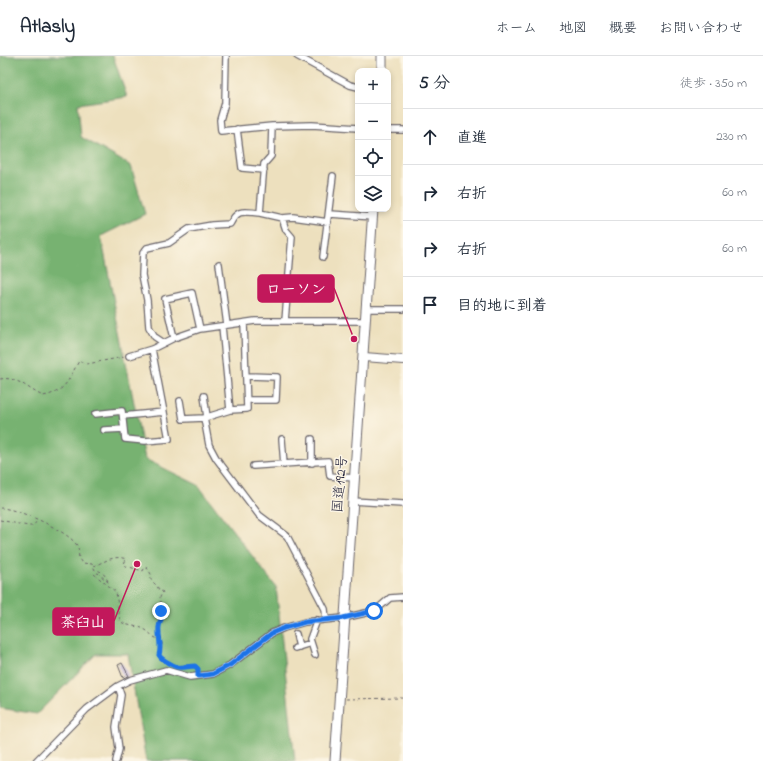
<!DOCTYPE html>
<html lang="ja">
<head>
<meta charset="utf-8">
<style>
	body { margin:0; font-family:"Indie Flower","Klee One",sans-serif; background:#f2f2f3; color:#1f2937 }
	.controls { position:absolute; right:12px; top:12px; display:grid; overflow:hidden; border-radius:8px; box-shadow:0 2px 6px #0003 }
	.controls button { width:36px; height:36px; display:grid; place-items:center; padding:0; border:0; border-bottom:1px solid #e0e1e3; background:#fff; color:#1f2937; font:20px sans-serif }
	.stop { position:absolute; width:12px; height:12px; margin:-9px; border:3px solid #1a73e8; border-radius:50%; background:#fff }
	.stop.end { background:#1a73e8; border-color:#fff; box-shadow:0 1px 4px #0008 }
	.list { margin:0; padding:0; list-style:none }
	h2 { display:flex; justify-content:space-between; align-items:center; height:52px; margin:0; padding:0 16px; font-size:17px }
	h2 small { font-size:13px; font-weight:400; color:#747a83 }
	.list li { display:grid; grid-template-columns:26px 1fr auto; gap:12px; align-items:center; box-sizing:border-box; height:56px; padding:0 16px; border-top:1px solid #e0e1e3 }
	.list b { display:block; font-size:15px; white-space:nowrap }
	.list em { font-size:13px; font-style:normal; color:#747a83 }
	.icon { flex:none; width:22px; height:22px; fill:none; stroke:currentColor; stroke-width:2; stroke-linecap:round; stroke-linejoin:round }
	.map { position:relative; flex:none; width:403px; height:705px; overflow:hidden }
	header { display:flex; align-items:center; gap:24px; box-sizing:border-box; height:56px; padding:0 20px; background:#fff; border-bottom:1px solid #e0e1e3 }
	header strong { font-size:19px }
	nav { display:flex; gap:22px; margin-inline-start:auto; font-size:14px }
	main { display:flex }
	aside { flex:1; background:#fff }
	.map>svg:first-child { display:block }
</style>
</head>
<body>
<header>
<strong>Atlasly</strong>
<nav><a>ホーム</a><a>地図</a><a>概要</a><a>お問い合わせ</a></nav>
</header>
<main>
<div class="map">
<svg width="403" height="705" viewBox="0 0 403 705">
	<rect width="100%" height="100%" fill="#fcf5e5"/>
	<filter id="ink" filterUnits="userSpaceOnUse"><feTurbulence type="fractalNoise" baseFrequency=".025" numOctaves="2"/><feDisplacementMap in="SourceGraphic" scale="8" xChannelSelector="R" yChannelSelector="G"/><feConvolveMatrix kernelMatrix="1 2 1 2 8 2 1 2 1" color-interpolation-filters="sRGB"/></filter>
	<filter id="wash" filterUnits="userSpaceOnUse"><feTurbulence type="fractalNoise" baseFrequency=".012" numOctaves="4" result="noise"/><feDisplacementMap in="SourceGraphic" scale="16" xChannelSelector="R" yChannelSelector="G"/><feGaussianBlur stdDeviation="0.9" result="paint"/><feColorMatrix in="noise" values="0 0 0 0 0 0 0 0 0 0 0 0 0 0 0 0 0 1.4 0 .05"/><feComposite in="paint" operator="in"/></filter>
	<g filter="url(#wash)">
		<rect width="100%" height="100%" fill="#ede0be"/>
		<path fill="#77b271" stroke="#4c6a56" d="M0,0H113L127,41L78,48L81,81L131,110L145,158L101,180L145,403L198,429L276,531L295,705H146L128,598H96L37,658L0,652Z"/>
		<g id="blocks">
			<path fill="#beb2dd" d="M122,607L129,620L123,622L118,609Z"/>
		</g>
	</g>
	<g filter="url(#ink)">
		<use href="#blocks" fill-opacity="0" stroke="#696469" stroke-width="1"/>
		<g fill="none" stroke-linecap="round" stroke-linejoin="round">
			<defs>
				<path id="minor" d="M226,0L225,47L220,64L221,75L272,70
					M297,0L350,29L358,31
					M237,73L242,112L264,114
					M388,74H403
					M330,158L373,161
					M282,162L293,161L328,166
					M323,201L333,120
					M219,208L227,269
					M366,253H403
					M285,265L292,181L286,174L282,162L260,157L264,108L271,100L272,70L312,69L358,72
					M222,270L230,354
					M174,282L165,243L192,237L200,273
					M164,287L155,281L149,271L147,244L142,219L143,197L147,192L169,187L189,173L212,169L230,168C238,152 244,156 260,157
					M129,300L152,293L174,282L200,273L255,265H365
					M246,320L277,321L276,344H247
					M204,340L207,361
					M180,345L183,363L204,362L230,354L247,353L244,267
					M95,358L122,355L125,383L145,385L169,383L152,293
					M123,360L164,356
					M204,362L209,389L216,402L259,459L287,480L325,553L326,563
					M104,374L124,373
					M282,383L284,409
					M312,383V407
					M253,410L328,405L330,420L354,422
					M352,445L403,448
					M296,578L299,591
					M295,592L311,587
					M315,599L310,583L317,564
					M36,705L87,653L118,630L130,624L166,614L190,621L213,618L230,609L272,577L284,572L305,566L343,562L375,555L390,542L403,541
					M116,705L119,693L116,671L121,639L118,630"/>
				<path id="secondary" d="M364,301L403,304"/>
				<path id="trunk" d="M382,15V0
					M335,705C347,521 360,337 373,153"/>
			</defs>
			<use href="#minor" stroke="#696469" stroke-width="8"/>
			<use href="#secondary" stroke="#696469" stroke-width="10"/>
			<use href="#trunk" stroke="#696469" stroke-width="11"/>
			<path stroke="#696469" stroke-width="1" stroke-dasharray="3 3" stroke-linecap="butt" d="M0,323C18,320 27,333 43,340C66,336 68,324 79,305L87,308L124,301
				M0,452C17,452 66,474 76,488C80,492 78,498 79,503L82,507L92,508L95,514C104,515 105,520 109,527L98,517L94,518L116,536L120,565C127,571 136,569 144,573C150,576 153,583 160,583
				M0,464L28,470H33L38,464
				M93,510C103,507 114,498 126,503L124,508L126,510L143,515L145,511L147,512L151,518V524L157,530L159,534L163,536L160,541L162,564L159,570L162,588L159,599L161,603L171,609
				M180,612L195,610L198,614
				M346,643L403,642"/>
			<use href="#minor" stroke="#fff" stroke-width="5.5"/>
			<use href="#secondary" stroke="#fff" stroke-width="8"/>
			<use href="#trunk" stroke="#fff" stroke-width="9"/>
		</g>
	</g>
	<g fill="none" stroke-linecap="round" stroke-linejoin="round" filter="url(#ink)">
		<path stroke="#1a73e8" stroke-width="5" d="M161,555C163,565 160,563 159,571C158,581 162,589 159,599C161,603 163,603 167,606C180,614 181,611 195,610L198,613V620L213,618L230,609L272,577L284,572L305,566L343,562L374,555"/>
	</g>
	<g text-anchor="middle" stroke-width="3" stroke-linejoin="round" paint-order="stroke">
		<g font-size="14" fill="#22223b" stroke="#fcf5e5">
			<text transform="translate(339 428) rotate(-85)" y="5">国道192号</text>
		</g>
	</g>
	<path fill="none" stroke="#c2185b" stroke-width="1.5" d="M354 283L334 232M137 508L114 565"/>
	<g fill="#c2185b" stroke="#fcf5e5" stroke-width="1.5">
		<circle cx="354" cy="283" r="4"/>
		<circle cx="137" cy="508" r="4"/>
	</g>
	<g fill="#c2185b" stroke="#c2185b" stroke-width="1.5">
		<rect x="258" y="219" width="76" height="27" rx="4"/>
		<rect x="53" y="552" width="61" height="27" rx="4"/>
	</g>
	<g font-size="15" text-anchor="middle" font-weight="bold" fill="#fff">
		<text x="296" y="238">ローソン</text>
		<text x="83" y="571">茶臼山</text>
	</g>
</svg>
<div class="controls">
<button>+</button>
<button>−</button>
<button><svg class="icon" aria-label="locate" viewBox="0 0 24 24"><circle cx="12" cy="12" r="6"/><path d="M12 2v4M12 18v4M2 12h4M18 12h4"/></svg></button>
<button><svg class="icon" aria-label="layers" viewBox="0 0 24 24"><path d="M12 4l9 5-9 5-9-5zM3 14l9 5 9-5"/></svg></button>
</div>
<div class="stop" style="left:374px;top:555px"></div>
<div class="stop end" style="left:161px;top:555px"></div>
</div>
<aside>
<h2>5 分<small>徒歩 · 350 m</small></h2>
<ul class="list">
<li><svg class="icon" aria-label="ahead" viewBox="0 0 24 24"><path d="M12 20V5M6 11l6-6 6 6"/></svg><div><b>直進</b></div><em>230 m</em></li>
<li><svg class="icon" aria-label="right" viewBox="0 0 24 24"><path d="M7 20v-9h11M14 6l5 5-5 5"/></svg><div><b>右折</b></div><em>60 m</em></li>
<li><svg class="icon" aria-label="right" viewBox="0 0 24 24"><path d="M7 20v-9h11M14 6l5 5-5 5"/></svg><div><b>右折</b></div><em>60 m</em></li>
<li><svg class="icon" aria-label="arrive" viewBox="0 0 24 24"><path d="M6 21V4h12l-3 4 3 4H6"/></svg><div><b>目的地に到着</b></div></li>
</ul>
</aside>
</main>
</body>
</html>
